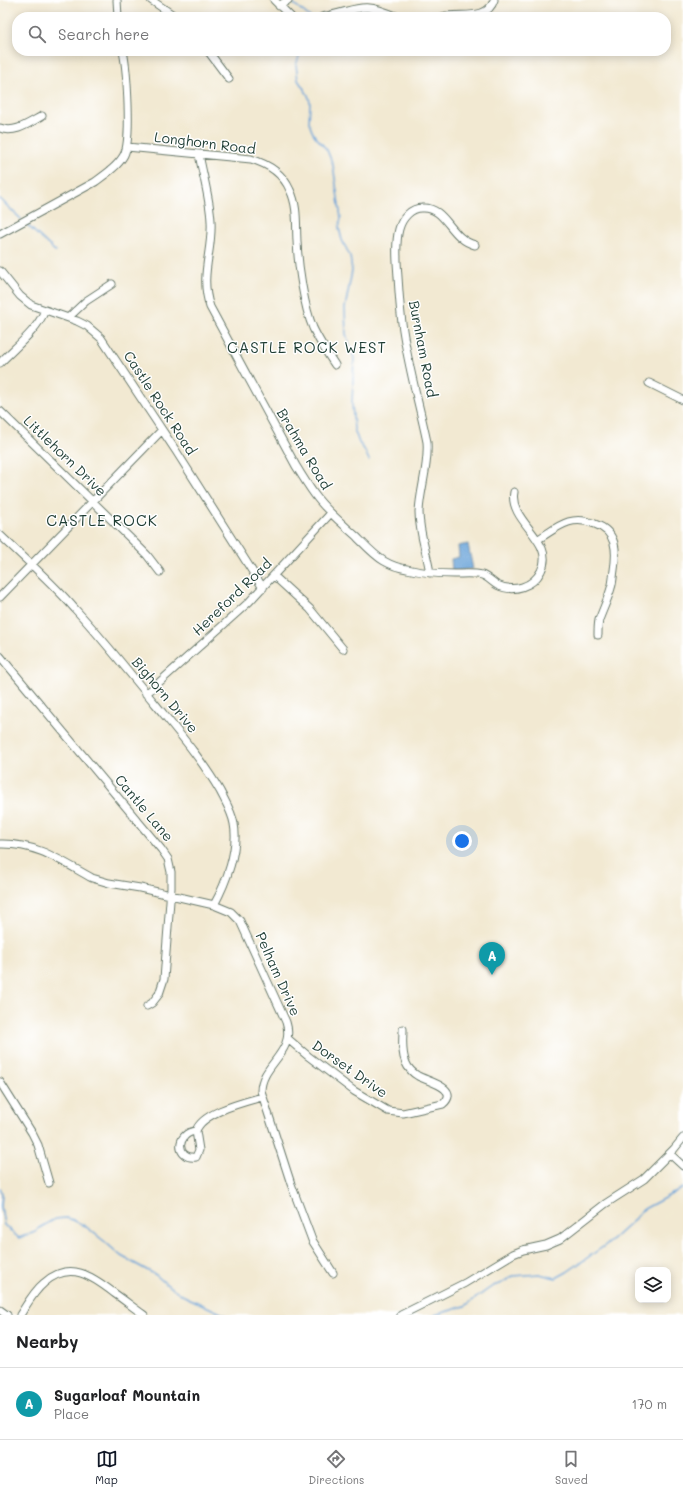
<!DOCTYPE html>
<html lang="en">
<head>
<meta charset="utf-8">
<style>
	body { margin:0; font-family:Mali,sans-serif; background:#f2f2f2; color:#202124 }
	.controls { position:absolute; right:12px; bottom:12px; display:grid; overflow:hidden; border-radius:8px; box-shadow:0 2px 10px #0003 }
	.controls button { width:36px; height:36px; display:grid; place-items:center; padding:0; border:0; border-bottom:1px solid #e0e0e0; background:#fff; color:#202124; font:20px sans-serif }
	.you { position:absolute; left:462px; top:841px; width:14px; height:14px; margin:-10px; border:3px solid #fff; border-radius:50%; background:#1a73e8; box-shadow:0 0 0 6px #1a73e833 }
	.badge { display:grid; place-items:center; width:26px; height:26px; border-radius:50%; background:#111827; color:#fff; font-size:13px; font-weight:700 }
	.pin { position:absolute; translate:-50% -33px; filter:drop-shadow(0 1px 2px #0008) }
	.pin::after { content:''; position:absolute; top:21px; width:14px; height:12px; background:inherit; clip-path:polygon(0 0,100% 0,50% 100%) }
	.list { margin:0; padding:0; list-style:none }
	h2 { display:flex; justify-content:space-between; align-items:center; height:52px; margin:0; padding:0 16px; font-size:17px }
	h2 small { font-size:13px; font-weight:400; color:#757577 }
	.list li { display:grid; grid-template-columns:26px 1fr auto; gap:12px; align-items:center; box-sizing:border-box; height:72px; padding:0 16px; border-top:1px solid #e0e0e0 }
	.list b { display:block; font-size:15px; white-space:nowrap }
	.list p { margin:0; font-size:13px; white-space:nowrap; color:#757577 }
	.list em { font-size:13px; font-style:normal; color:#757577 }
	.icon { flex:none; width:22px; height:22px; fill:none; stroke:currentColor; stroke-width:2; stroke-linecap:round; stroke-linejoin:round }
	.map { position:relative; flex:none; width:683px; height:1315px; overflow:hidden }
	.search { position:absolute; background:#fff; box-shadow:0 2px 10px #0003; left:12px; right:12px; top:12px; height:44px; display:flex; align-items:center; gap:10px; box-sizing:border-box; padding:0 14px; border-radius:16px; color:#757577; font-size:15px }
	.sheet { height:124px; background:#fff }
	nav { display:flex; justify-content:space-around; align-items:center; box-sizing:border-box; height:56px; border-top:1px solid #e0e0e0; background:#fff; font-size:11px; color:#757577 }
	nav a { display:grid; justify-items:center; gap:2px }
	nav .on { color:#111827 }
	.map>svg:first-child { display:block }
</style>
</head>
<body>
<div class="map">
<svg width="683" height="1315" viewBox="0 0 683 1315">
	<rect width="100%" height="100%" fill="#fff"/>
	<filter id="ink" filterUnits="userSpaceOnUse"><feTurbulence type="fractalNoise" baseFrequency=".025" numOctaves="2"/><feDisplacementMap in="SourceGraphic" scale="8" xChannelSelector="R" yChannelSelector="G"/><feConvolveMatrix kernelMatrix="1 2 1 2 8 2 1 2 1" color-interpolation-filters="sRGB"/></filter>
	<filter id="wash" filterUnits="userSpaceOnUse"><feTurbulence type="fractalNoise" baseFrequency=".012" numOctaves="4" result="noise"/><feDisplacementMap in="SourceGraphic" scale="16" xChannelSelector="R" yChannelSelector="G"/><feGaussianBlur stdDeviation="0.9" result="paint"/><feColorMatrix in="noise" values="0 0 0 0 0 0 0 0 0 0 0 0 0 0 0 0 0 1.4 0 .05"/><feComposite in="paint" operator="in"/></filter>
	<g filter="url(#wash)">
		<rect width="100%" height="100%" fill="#f2e9d2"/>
		<path fill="#68a2d8" stroke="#447086" d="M468,544L473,569L452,571L451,559L459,557L458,546Z"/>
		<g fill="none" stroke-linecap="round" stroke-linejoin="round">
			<path stroke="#68a2d8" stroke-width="1.5" d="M293,2L294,4L310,17
				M301,51L296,65L298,80L308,95L310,102L309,123L312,131L315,136L327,150L333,165L341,218L339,228L342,240L350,256L352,271L345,308L346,334L354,358L352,404L354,429L359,443L364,449L369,460
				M0,199L21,219
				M25,223L56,252
				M0,1188L2,1193L1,1206L4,1225L19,1238L35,1232L39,1228L55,1219L66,1218L73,1220L85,1226L104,1241L121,1256L156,1275L165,1283L184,1296L225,1315
				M435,1315L465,1306L487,1290L493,1286L500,1284L513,1276L539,1274L556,1278L567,1272L610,1242L632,1222L640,1212L644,1209L683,1188"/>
		</g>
	</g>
	<g filter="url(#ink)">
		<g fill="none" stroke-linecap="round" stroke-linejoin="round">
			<defs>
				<path id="minor" d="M117,0L118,17
					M151,0L176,17
					M274,0L291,17
					M279,6L288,0
					M322,17C360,10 359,0 398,17
					M442,17C460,12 487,22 494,0
					M208,51L229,79
					M0,128C15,134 29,123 42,116
					M127,147L251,159C268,164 283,174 290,190C298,206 296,224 297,241C298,265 304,307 313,328C319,341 327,353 335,365
					M199,154C203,176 210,199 211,221C213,252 199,275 210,307L296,466C303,477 310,489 318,499C329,513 344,525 357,537C365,545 374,555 384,561C391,565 399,568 407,569C423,573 439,574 455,574C463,574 474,573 482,575C488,577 492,582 497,585C513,593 533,587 541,571C557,541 508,522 514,492
					M0,234L95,182C106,174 118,166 124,155C132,139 127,70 123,51
					M0,271L20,296L31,305L77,321L87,326L101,338L176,451L263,588
					M69,317L86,301L112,284
					M0,363C15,347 37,331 45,310
					M649,383L683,400
					M0,411L130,538L147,555L160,572
					M0,535C25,559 52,582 75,609C104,640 130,674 157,706C179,733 202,760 220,791C225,801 232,812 234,824C239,849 226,883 214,905
					M537,540C558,527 570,514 595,524C617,532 617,551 614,570C613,576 613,583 611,588C608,599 603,609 599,620C598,625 598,630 598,635
					M430,573C427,553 419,533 419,512C420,489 429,466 427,442C419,403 407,363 402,323C400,308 399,293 398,277C397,262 395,244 399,229C402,218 411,208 422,208C446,206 450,239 475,245
					M274,576L310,609L343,649
					M0,597L162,430
					M0,656L161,849L168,859L171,872V888L164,979L159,994L152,1003L147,1006
					M146,694L249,602L331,513
					M0,844C37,843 61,861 92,878L109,883L140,888L214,905L231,912L240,921L286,1022C296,1053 261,1064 261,1091L291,1184L312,1240L333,1273
					M288,1039L308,1056L354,1091L388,1111L403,1113L443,1104C461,1088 427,1081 418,1076C413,1073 408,1068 406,1063C401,1052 403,1040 403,1029
					M0,1082L32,1133L38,1145L49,1183
					M196,1131L199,1150L196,1157C176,1160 175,1133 196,1131C202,1112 245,1102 262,1097
					M670,1154L683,1166
					M0,1310L7,1315
					M20,1315C27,1304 34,1291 44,1283C70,1260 92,1276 114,1293C124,1300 134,1308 144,1315
					M401,1315L465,1283L513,1254L523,1250L546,1245L560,1239L605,1204L644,1179L674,1149L683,1138"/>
			</defs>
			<use href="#minor" stroke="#69796b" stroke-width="9"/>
			<use href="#minor" stroke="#fff" stroke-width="7"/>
		</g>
	</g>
	<g text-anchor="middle" stroke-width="3" stroke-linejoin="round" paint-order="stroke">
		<g font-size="14" fill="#1f3d34" stroke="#fff">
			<text transform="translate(205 143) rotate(7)" y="5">Longhorn Road</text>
			<text transform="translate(423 349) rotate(79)" y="5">Burnham Road</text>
			<text transform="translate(160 403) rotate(57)" y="5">Castle Rock Road</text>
			<text transform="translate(304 449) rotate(59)" y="5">Brahma Road</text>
			<text transform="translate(65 456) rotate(44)" y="5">Littlehorn Drive</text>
			<text transform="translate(232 597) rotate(-44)" y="5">Hereford Road</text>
			<text transform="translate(165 695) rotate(50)" y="5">Bighorn Drive</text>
			<text transform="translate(144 808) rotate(50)" y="5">Cantle Lane</text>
			<text transform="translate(278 974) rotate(66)" y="5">Pelham Drive</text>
			<text transform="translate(350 1069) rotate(35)" y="5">Dorset Drive</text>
		</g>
		<g font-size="15" letter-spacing="1" fill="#1f3d34" stroke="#fff">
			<text x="307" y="353">CASTLE ROCK WEST</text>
			<text x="102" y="526">CASTLE ROCK</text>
		</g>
	</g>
</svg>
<div class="controls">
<button><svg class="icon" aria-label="layers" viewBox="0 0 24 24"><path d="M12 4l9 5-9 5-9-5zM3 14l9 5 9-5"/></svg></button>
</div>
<div class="you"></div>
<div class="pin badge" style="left:492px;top:975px;background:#0f9aa8">A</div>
<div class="search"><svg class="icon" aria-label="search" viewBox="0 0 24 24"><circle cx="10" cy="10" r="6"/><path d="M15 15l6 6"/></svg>Search here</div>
</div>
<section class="sheet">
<h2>Nearby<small></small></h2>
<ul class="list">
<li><span class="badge" style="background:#0f9aa8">A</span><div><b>Sugarloaf Mountain</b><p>Place</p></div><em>170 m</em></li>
</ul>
</section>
<nav>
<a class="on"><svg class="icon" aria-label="map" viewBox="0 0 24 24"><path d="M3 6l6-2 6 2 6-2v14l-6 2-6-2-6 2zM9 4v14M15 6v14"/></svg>Map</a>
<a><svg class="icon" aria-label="directions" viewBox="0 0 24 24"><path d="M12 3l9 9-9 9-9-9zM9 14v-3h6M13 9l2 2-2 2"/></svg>Directions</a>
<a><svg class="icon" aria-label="saved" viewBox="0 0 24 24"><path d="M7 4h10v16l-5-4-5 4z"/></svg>Saved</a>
</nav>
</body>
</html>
